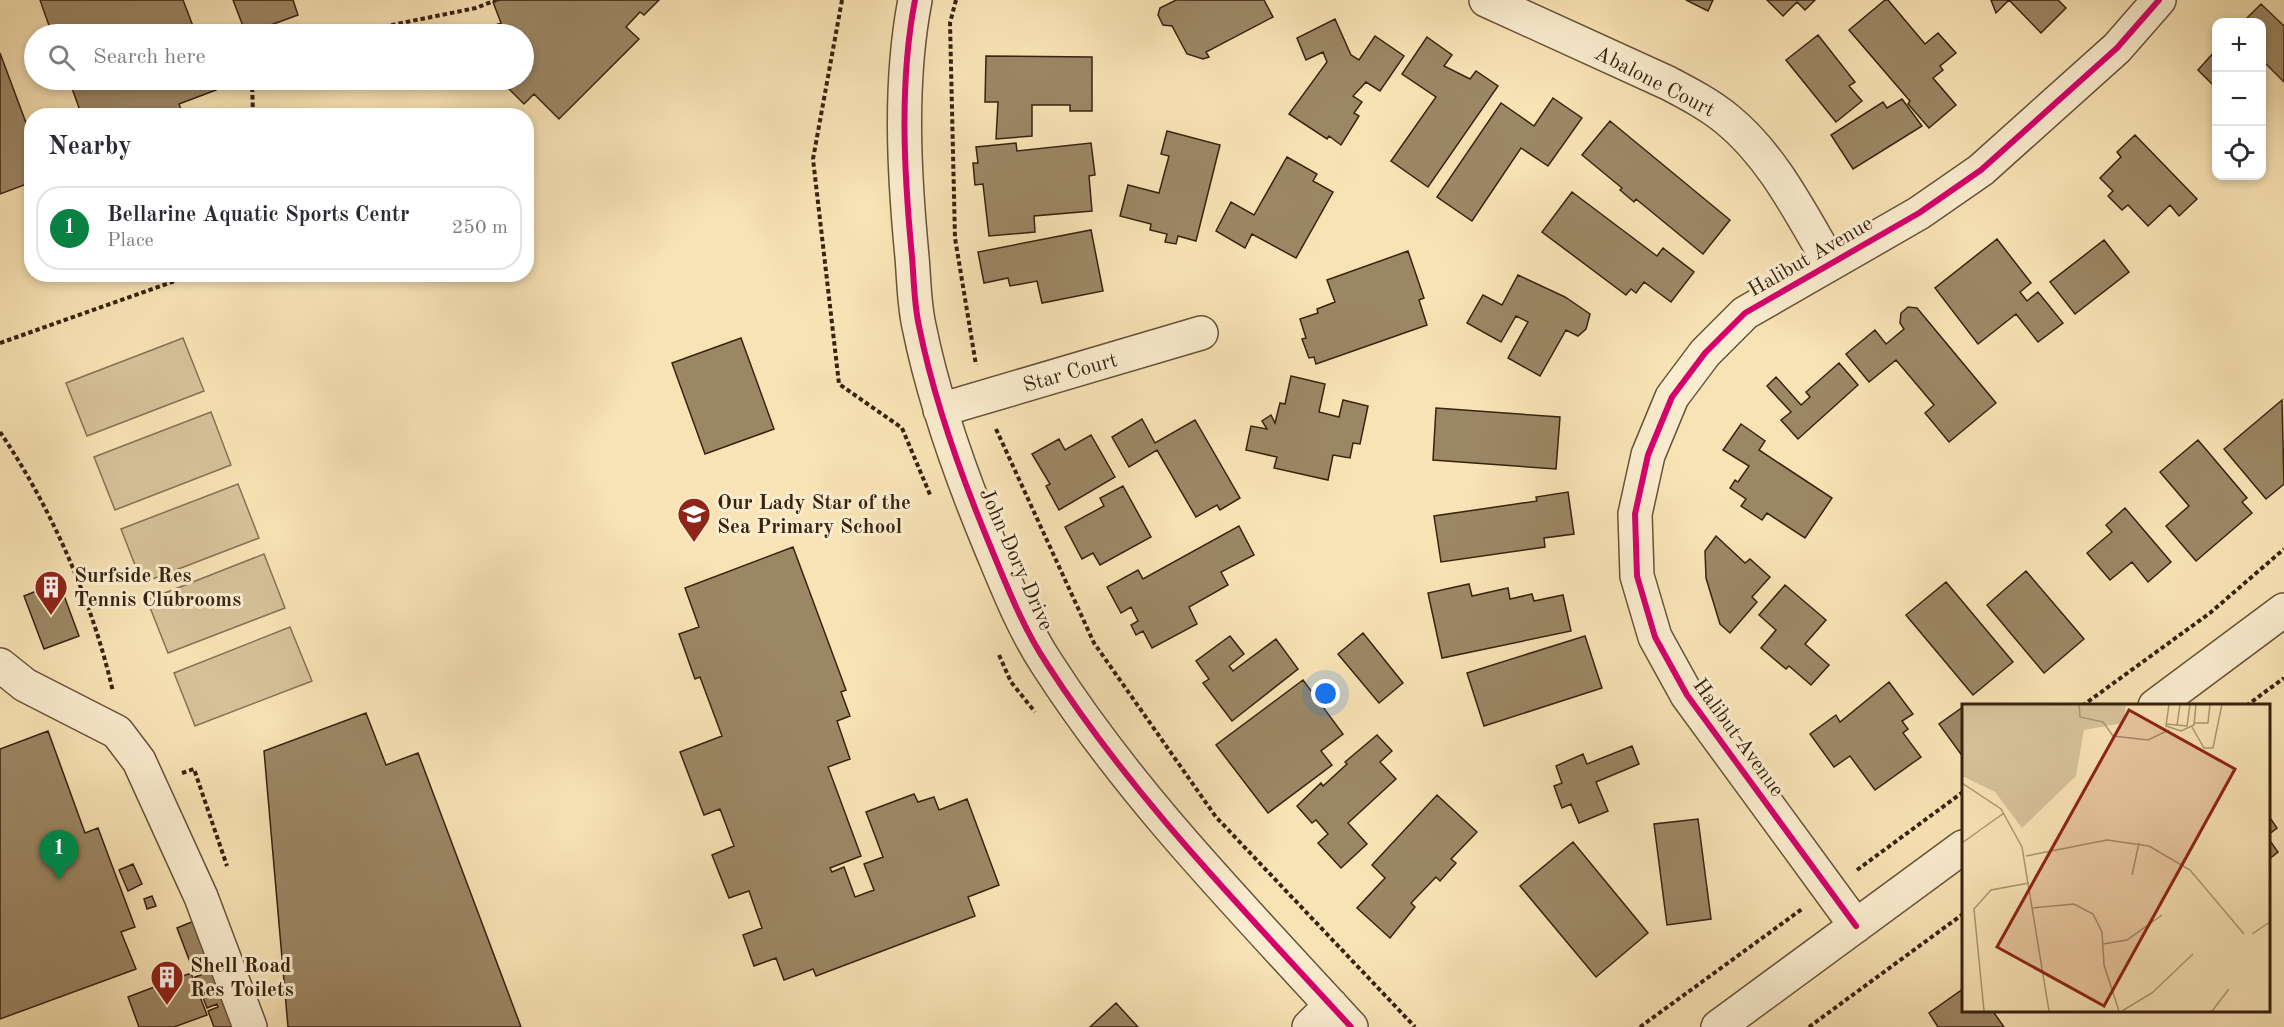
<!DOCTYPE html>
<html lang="en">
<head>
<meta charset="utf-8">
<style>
	body { margin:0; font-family:"Old Standard TT",serif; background:#f2f2f3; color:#2b2b33 }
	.controls { position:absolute; right:18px; top:18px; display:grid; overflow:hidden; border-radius:12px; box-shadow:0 3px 9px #0003 }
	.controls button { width:54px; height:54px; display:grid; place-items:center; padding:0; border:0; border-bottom:2px solid #e1e1e2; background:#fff; color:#2b2b33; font:30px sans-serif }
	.you { position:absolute; left:1326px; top:694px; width:21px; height:21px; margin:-15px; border:4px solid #fff; border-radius:50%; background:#1a73e8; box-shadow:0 0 0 9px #1a73e833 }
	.badge { display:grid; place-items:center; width:39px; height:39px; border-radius:50%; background:#0b8043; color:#fff; font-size:20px; font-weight:700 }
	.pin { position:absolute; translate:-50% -50px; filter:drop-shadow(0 2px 3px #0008) }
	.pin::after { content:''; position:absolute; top:32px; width:21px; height:18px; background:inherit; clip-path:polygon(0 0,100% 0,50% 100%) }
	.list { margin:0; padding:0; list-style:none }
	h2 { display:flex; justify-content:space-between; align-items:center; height:78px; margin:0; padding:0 24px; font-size:26px }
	h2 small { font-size:20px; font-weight:400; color:#7c7c81 }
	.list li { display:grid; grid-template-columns:39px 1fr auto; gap:18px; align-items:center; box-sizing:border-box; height:84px; margin:0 12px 12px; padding:0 12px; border:2px solid #e1e1e2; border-radius:24px }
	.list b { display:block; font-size:22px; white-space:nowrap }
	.list p { margin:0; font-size:20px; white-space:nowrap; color:#7c7c81 }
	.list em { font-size:20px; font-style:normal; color:#7c7c81 }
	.icon { flex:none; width:33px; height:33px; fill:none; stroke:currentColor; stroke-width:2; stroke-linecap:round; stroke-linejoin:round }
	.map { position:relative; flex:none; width:2284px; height:1027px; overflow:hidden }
	.search { position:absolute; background:#fff; box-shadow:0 3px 9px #0003; left:24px; top:24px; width:510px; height:66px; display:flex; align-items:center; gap:15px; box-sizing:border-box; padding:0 21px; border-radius:33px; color:#7c7c81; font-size:22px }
	.panel { position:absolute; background:#fff; box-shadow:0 3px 9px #0003; left:24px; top:108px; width:510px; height:174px; border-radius:24px }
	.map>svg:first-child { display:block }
</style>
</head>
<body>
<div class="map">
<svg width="2284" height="1027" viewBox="0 0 2284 1027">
	<rect width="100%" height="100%" fill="#f8e3b5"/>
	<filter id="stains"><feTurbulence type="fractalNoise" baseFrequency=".00333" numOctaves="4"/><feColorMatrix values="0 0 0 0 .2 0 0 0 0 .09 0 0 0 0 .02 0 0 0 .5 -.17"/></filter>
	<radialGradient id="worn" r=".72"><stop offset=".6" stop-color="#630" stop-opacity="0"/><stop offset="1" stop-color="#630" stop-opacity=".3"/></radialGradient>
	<path fill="#d7c299" stroke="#887254" stroke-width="1.5" d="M183,338L204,391L87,436L66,383Z
		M211,412L231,465L115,510L94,457Z
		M238,484L259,538L142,583L121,529Z
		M264,554L285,608L168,653L147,600Z
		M290,627L312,681L195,726L174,673Z"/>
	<path fill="#9c8765" stroke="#38230f" stroke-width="1.5" d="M40,0H183L196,34H52Z
		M233,0H293L298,15L246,34Z
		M500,0H659L644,15L640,12L626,27L639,39L559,119L534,94L524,104L500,80H524V34H471L501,23L493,2Z
		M1176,0H1264L1273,17L1206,52L1209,57L1203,59L1187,54L1172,26L1163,25L1158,15L1160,8Z
		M1686,0H1713L1708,11Z
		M1767,0H1815L1805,10L1797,2L1783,16Z
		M1885,0H1888L1925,44L1938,33L1956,53L1940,66L1943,70L1933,78L1956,105L1929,128L1908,104L1910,101L1849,30Z
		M1991,0H2058L2066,8L2041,33L2009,0L1996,13Z
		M2261,4L2284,26V82L2262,60V22H2243Z
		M1335,19L1351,55L1359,60L1375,36L1404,56L1380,91L1366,82L1353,96L1362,102L1354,113L1359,116L1341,145L1329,136L1327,139L1289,114L1327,62L1323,52L1306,60L1297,38Z
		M1818,35L1855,82L1849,86L1862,101L1836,122L1786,60Z
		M1427,37L1452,55L1444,66L1470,79L1476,71L1498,86L1428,187L1391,161L1436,97L1402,74Z
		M2216,50V88L2198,70Z
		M0,53L32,139V182L0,194Z
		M986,56L1092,57V111H1070V105H1032V136L996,139L998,102H985Z
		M69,80H212L216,90L179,104L182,112L172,116H82Z
		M1553,98L1582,118L1548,166L1521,148L1472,221L1437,197L1501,103L1534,126Z
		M1902,99L1922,126L1853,169L1831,135L1883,102L1887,108Z
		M1610,121L1730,220L1703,254L1636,199L1634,202L1620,190L1622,188L1582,155Z
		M1167,131L1220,145L1196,241L1178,236L1176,244L1165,242L1167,234L1150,230L1151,224L1120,216L1128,185L1159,193L1169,156L1161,154Z
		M2135,135L2197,199L2179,216L2170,205L2148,226L2128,205L2122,210L2108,196L2113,191L2100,178L2121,157L2117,152Z
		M1016,143L1017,151L1091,143L1095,175L1089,176L1092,211L1034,216L1035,232L989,236L983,184L975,185L973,163H978L976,147Z
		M1287,157L1317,174L1313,181L1333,192L1296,258L1252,234L1245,248L1216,231L1231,202L1254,215Z
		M1572,192L1657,256L1663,248L1694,272L1671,302L1644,282L1636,293L1631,289L1626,295L1542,232Z
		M1091,230L1103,291L1042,303L1037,281L1010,286L1008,278L984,283L978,252Z
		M1997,239L2031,283L2020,292L2027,301L2038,292L2063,323L2038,342L2016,314L1978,344L1935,288Z
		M2104,240L2129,272L2075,314L2050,282Z
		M1408,251L1424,298L1419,300L1427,325L1316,364L1314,357L1309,358L1302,339L1306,338L1300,319L1318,313L1317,309L1335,302L1327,280Z
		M1518,275L1565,297L1590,314L1586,329L1578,336L1566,330L1540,376L1508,358L1528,322L1516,316L1501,342L1467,323L1483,295L1502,305Z
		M1908,307L1917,308L1996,403L1949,442L1925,413L1934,405L1896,360L1869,382L1846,354L1875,330L1886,344L1904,329L1900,323L1901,313Z
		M741,338L774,429L705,454L672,363Z
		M1839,363L1858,385L1798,439L1781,420L1791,412L1767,386L1776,377L1801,405L1810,397L1806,392Z
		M1291,376L1325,384L1319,412L1339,417L1343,400L1368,406L1360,444L1353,443L1350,458L1333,455L1328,480L1274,468L1277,457L1246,450L1251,426L1267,429L1262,421L1271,415L1275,423L1280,403L1285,404Z
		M2282,400L2284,484L2266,499L2224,449Z
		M1436,408L1560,417L1556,469L1433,460Z
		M1142,419L1155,443L1195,420L1240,498L1220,510L1217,505L1196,517L1157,450L1129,467L1112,437Z
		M1741,424L1765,441L1759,450L1832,498L1805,538L1767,513L1762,520L1741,506L1746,499L1730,488L1735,480L1738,482L1749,466L1723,450Z
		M1091,435L1115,477L1059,510L1046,486L1050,484L1032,454L1059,439L1065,450Z
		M2198,440L2247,498L2242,502L2252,513L2196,561L2166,526L2189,506L2160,472Z
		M1123,486L1151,537L1100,565L1093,553L1082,559L1065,527L1104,506L1100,498Z
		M1568,492L1574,534L1544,538L1545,547L1441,562L1434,516L1537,501L1536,497Z
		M2125,508L2171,562L2148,582L2132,562L2110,580L2087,553L2112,532L2106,525Z
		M1239,526L1254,555L1221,572L1228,585L1189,607L1197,624L1152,648L1143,631L1136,635L1131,625L1138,621L1131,607L1121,613L1107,587L1138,570L1143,579Z
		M1716,536L1745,563L1750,559L1770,577L1752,597L1757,602L1730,633L1720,624L1706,578L1705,551Z
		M793,547L846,690L841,692L850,716L837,721L850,759L828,767L861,856L830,868L832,872L844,867L855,897L874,890L864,864L883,857L866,812L914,794L918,802L934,797L939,810L967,799L999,885L968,897L975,916L816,976L813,969L784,980L776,958L754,966L743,935L762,928L749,891L729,898L712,855L734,846L720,809L704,815L680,752L722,736L700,677L695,679L679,634L699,627L685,588Z
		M2026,571L2084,639L2044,673L1987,605Z
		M59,582L79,636L44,649L24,596Z
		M1946,582L2013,662L1973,695L1906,615Z
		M1469,584L1472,596L1508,588L1510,599L1532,594L1534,601L1563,595L1571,631L1442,658L1428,593Z
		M1785,585L1826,620L1805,644L1829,665L1811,685L1789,666L1786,669L1761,648L1776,630L1759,615Z
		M1363,633L1403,683L1379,703L1338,654Z
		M1230,636L1244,654L1229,666L1233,671L1276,639L1298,669L1232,721L1203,683L1209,679L1196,661Z
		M1585,636L1602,688L1484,726L1467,673Z
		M1303,680L1343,734L1321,751L1332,765L1268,813L1216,745Z
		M1889,682L1913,714L1902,721L1908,729L1903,733L1921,757L1875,790L1850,756L1834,767L1810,734L1836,715L1840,722Z
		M1963,707V757L1939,724Z
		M366,713L386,765L418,753L521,1027H288L264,751Z
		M48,731L85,833L98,828L135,927L121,932L136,969L0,1019V749Z
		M1377,735L1392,751L1380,762L1396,779L1348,823L1367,844L1341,868L1318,843L1328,834L1316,820L1312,823L1297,806L1321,783L1323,786L1347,764L1345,762Z
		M1632,746L1639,764L1596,782L1608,811L1579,823L1571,804L1562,808L1554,786L1562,783L1556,766L1583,754L1587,764Z
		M1437,795L1477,832L1451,859L1456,863L1440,881L1436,877L1411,903L1415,907L1390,938L1357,908L1385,878L1372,865Z
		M2268,815L2277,828L2268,835Z
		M1698,819L1711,919L1667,925L1654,824Z
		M2268,838L2278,852L2268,860Z
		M1573,842L1648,933L1596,977L1520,886Z
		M133,864L142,884L128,891L119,870Z
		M152,896L156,906L147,909L144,899Z
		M199,919L240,1027H214L208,1011L218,1007L217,1004L207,1008L195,977L206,973L203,967L193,970L177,928Z
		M191,973L207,1015L174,1027H139L128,997Z
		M1963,989V1010H1992L2004,1027H1938L1929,1013Z
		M1116,1003L1138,1027H1090Z"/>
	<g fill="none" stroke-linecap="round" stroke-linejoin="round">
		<defs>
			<path id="minor" d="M915,0C899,83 904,173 912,257C914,280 914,304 919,326C934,401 960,473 989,543C1006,584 1023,628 1047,664C1133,798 1244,910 1351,1027
				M1486,0L1668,83C1689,94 1710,105 1728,120C1773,157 1801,214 1830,263
				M940,410L1201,333
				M0,665L25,685L117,732L139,761L201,897L250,1027
				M2155,706L2284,610
				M1856,926L1687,695L1655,637L1637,576L1635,514L1648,455L1672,397L1705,353L1745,313L1919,213L1981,170L2117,48L2159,0
				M1309,1027L1331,1005
				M1718,1027L1963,847"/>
		</defs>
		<use href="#minor" stroke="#685338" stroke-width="36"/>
		<path stroke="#38230f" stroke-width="4" stroke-dasharray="4.5 3" stroke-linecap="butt" d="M842,0L813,159L839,384L902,428L931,497
			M956,0L950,23L955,238L976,365
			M347,34L476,8L496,0
			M252,80L253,116
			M0,343L195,274
			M996,429L1094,643L1216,817L1415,1027
			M0,432C51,507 93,603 113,692
			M999,655L1011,682L1035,712
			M2082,706L2210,613L2284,549
			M2246,706L2284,678
			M182,773L194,769L227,866
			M1857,870L1963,792
			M1640,1027L1802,909
			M1809,1027L1963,914"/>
		<use href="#minor" stroke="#faedcf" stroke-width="33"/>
		<defs>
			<path id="cycleway" d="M915,0C899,83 904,173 912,257C914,280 914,304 919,326C934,401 960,473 989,543C1006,584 1023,628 1047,664C1133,798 1244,910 1351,1027
				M1856,926L1687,695L1655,637L1637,576L1635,514L1648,455L1672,397L1705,353L1745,313L1919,213L1981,170L2117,48L2159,0"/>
		</defs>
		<use href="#cycleway" stroke="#faedcf" stroke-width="10"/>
		<use href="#cycleway" stroke="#d6006c" stroke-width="6"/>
	</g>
	<defs>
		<symbol id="school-pin" viewBox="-11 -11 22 30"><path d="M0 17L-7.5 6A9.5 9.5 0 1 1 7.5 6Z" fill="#8f2418" stroke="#faedcf"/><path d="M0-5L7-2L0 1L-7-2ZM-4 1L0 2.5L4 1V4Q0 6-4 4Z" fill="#fff"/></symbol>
		<symbol id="building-pin" viewBox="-11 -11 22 30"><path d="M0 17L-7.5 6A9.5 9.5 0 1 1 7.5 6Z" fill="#8f2418" stroke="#faedcf"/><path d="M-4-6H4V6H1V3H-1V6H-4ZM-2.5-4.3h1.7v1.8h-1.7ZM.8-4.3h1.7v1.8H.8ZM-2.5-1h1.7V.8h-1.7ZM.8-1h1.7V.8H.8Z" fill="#fff"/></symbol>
	</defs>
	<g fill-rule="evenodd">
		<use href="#school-pin" x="675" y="495" width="38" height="52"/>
		<use href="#building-pin" x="32" y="568" width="38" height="52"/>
		<use href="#building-pin" x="148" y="958" width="38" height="52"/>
	</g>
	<g text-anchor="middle" stroke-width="6" stroke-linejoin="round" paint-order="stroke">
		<g font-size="21" fill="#38230f" stroke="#faedcf">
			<text transform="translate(1655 81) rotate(27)" y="7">Abalone Court</text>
			<text transform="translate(1810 256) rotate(-30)" y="7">Halibut Avenue</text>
			<text transform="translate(1070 372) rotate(-16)" y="7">Star Court</text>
			<text transform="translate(1017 559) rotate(66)" y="7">John Dory Drive</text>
			<text transform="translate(1739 737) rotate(54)" y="7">Halibut Avenue</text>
		</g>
		<g font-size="21" font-weight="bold" fill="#38230f" stroke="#faedcf" text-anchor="start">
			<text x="717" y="509">Our Lady Star of the<tspan x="717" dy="24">Sea Primary School</tspan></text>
			<text x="74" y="582">Surfside Res<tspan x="74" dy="24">Tennis Clubrooms</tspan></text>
			<text x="190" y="972">Shell Road<tspan x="190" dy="24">Res Toilets</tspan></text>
		</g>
	</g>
	<g transform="translate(1962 704)">
		<rect width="308" height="308" fill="#f8e3b5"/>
		<path d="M0,0H164L161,19L122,26L114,72L60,124L33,88L0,72Z" fill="#d7c299"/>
		<path fill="none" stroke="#ab9673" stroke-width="1.5" d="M117,0L118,13L141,18L151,32L186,36L207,26M207,0L204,22L219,27L232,21L234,0M232,19H246L248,0M204,20L225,22L228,0M215,21L218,0M230,23L242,44H251L260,0M0,79L39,105L60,143L87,307M0,139L42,109M64,152L145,136L187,142L228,166L282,230M170,171L177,139M70,204L112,200L131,210L140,228L142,261L157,307M290,230L308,218M141,240L165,236L200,211M22,307L12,205L29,186L67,179M160,307L190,289L231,250M250,307L267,285"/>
		<path fill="#8f2418" fill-opacity="0.15" stroke="#8f2418" stroke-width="3" d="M167,6L273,65L142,302L35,243Z"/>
		<rect width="308" height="308" fill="none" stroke="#38230f" stroke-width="3"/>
	</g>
	<rect width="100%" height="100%" filter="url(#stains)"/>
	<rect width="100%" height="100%" fill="url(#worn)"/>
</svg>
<div class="controls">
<button>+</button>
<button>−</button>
<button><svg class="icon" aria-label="locate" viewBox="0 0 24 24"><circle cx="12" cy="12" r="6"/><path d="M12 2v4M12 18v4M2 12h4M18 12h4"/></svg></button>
</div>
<div class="you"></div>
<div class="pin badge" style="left:59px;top:880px">1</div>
<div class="search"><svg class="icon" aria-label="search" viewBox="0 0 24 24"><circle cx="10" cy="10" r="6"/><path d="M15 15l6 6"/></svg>Search here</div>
<section class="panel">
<h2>Nearby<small></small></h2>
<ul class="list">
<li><span class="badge">1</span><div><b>Bellarine Aquatic Sports Centr</b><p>Place</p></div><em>250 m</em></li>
</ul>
</section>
</div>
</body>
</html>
